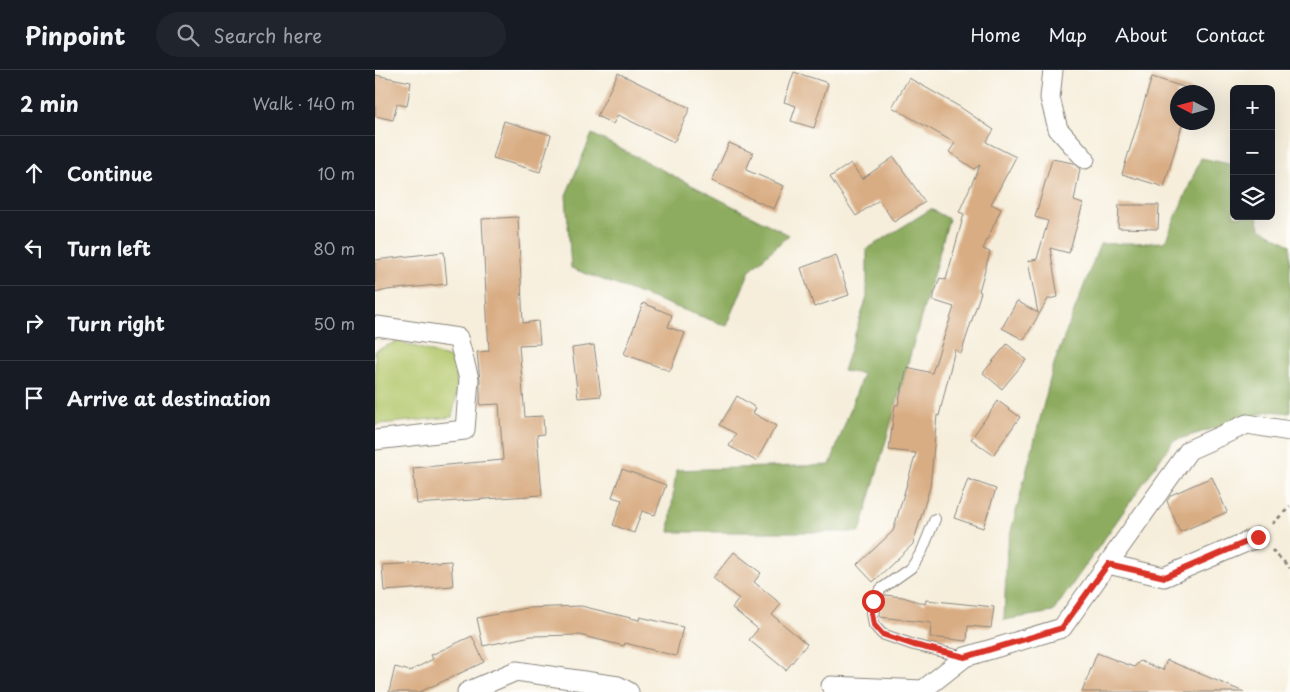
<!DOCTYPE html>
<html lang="en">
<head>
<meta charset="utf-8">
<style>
	body { margin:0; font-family:"Playpen Sans",sans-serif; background:#20242c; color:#f1f3f6 }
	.controls { position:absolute; right:15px; top:15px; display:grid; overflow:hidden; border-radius:8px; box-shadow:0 5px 20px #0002 }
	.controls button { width:45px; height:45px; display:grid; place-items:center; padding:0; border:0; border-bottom:1px solid #363941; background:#171b24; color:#f1f3f6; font:25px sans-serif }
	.compass { position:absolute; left:795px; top:15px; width:45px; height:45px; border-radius:50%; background:#171b24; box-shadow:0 5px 20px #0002; rotate:276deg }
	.stop { position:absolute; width:15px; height:15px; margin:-11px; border:4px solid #d93025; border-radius:50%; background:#fff }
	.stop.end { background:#d93025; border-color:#fff; box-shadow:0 1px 5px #0008 }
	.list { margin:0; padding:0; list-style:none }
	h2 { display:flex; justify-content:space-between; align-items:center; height:65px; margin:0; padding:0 20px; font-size:21px }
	h2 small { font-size:16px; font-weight:400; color:#9ea1a6 }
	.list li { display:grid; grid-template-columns:32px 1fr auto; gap:15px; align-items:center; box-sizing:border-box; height:75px; padding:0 20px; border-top:1px solid #363941 }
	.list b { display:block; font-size:19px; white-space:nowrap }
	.list em { font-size:16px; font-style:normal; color:#9ea1a6 }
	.icon { flex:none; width:28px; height:28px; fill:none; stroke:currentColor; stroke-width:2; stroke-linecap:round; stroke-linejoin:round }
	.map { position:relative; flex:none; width:915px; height:622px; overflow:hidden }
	header { display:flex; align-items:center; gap:30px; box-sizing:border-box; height:70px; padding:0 25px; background:#171b24; border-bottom:1px solid #363941 }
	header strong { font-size:24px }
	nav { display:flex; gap:28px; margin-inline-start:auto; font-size:18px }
	.search { width:350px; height:45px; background:#20242c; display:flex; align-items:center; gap:12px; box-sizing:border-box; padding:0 18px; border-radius:28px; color:#9ea1a6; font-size:19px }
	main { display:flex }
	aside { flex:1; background:#171b24 }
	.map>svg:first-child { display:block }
</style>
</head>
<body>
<header>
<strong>Pinpoint</strong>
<div class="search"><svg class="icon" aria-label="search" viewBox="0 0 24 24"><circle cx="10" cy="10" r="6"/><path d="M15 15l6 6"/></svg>Search here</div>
<nav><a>Home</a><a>Map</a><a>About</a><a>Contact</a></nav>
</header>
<main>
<aside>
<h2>2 min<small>Walk · 140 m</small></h2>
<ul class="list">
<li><svg class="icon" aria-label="ahead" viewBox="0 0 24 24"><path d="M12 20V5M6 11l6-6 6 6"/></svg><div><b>Continue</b></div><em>10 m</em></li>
<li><svg class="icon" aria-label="left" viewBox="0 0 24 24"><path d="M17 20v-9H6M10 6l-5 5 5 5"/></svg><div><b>Turn left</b></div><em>80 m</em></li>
<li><svg class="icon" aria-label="right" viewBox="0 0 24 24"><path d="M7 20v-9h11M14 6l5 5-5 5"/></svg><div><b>Turn right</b></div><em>50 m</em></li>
<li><svg class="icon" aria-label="arrive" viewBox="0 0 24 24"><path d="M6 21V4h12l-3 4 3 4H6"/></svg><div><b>Arrive at destination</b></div></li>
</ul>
</aside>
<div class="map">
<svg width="915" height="622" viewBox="0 0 915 622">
	<rect width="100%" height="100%" fill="#fdfcf7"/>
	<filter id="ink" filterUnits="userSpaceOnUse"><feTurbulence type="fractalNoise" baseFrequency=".02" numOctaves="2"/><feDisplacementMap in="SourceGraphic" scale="10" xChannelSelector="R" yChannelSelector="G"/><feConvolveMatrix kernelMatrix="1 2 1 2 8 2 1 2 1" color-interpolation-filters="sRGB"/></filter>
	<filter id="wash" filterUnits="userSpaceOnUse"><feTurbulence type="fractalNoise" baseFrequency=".0096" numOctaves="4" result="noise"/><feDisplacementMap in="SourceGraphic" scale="20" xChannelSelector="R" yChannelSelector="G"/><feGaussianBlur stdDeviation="1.12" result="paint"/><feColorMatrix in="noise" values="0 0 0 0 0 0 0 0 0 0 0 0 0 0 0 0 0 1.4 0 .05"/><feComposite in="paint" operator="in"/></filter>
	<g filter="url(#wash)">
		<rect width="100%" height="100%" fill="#f6eedb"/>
		<path fill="#b2c76b" stroke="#677244" d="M23,271L78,289L83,318L77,347L4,354L0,356V281Z"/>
		<path fill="#8dac5f" stroke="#54643e" d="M217,64L414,165L375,200L352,256L196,198L191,125Z
			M826,88L859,95V146H882L885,158L915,175V343L894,341L798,371L678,542L629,550L632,477L679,294L725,174L790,172Z
			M556,139L574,149L485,462H294L301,400L455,395L488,304L468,301L492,227V179Z"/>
		<g id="blocks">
			<path fill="#d9ad84" d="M419,2L453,13L439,58L416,51L421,36L409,32Z
				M243,3L315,38L299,72L243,45L238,54L222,46Z
				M0,5L36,12L32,36L22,34L18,50L0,46Z
				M777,7L818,20V22H802V52H808L789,117L747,104Z
				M534,8L585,37L619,60L611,72L641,87L616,134L626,139L608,179L615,182L604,221L606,222L586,284L580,279L564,346L562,345L555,417L538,474L498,512L482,495L518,461L541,383L514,380L520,335H523L532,297L557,303L579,237L557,230L565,208L571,210L589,144L584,142L605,95L599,99L574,82L580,73L517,37Z
				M129,51L176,65L165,102L118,88Z
				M354,73L378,83L371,100L409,116L399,139L337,111Z
				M519,87L550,132L519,152L504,130L481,146L455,107L476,93L487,109Z
				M677,89L698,93L705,99L699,131L708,134L694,183L675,178L683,227L673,229L649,270L627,258L642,231L663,243L653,191L662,189L673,151L660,147Z
				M744,135H784L783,159L743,158Z
				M143,147L148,253L163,251L165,274L144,275L150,347L168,346L169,364L162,365L167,425L42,434L38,398L128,390L124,334L105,335V310L102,282L114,281L107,149Z
				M69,182L72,214L12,220L0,223V190Z
				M461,185L474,225L439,237L426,198Z
				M268,233L297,245L293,257L310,263L295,301L249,284Z
				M632,274L651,290L627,319L608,303Z
				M219,275L226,326L203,328L197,278Z
				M362,326L381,338L378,343L401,356L381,391L354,376L361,364L345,355Z
				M623,331L645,347L618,385L596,369Z
				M247,399L291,415L280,445L267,441L259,463L238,455L247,430L237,427Z
				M837,407L852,442L805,462L792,431L796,425Z
				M593,409L621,419L608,458L579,448Z
				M359,482L386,503L379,512L406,534L397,545L432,574L411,600L374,570L383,559L357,538L364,529L338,508Z
				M76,491L78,516L9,521L7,495Z
				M510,525L528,527L550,534L551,530L619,537L616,558L593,556L592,571L555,567L556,553L505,547L506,531Z
				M206,536L264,550L265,547L308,557L301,586L250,573L249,576L204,565L156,566L108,576L102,548L152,538Z
				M97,566L109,592L45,622H14L20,597L35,601L58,589L56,585Z
				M722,583L759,597L765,591L788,600L792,590L869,622H707Z"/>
		</g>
	</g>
	<g filter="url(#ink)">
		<use href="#blocks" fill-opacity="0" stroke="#89857c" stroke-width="1"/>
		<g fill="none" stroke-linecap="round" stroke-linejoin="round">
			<defs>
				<path id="lane" d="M560,449L547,481L537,497L506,519L498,531L497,543L499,555L507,564L539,575L590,587"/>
				<path id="street" d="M678,0L675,28L683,59L710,89
					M0,257L2,256L83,268L94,309L90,360L0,370
					M733,494L789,507L883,467
					M456,616L548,620L590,587L687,558L814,380L872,354L915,361
					M92,622L141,601L243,616L254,622"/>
			</defs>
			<use href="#lane" stroke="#89857c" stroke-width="12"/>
			<use href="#street" stroke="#89857c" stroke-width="21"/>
			<path stroke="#89857c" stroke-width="3" stroke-dasharray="4 4" stroke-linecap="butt" d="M897,454L915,437
				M897,480L915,498"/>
			<use href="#lane" stroke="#fff" stroke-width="10"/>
			<use href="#street" stroke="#fff" stroke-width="19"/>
		</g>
	</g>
	<g fill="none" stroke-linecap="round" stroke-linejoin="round" filter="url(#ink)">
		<path stroke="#d93025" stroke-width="6" d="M498,531L497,543L499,555L507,564L539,575L590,587L687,558L733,494L790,507L883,467"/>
	</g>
</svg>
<div class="controls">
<button>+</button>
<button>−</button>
<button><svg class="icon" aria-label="layers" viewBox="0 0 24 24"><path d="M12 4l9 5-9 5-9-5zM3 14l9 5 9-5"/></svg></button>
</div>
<svg class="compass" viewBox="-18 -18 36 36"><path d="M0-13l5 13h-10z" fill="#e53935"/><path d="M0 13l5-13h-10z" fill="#9ea1a6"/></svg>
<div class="stop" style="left:498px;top:531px"></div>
<div class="stop end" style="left:883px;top:467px"></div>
</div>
</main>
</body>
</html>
